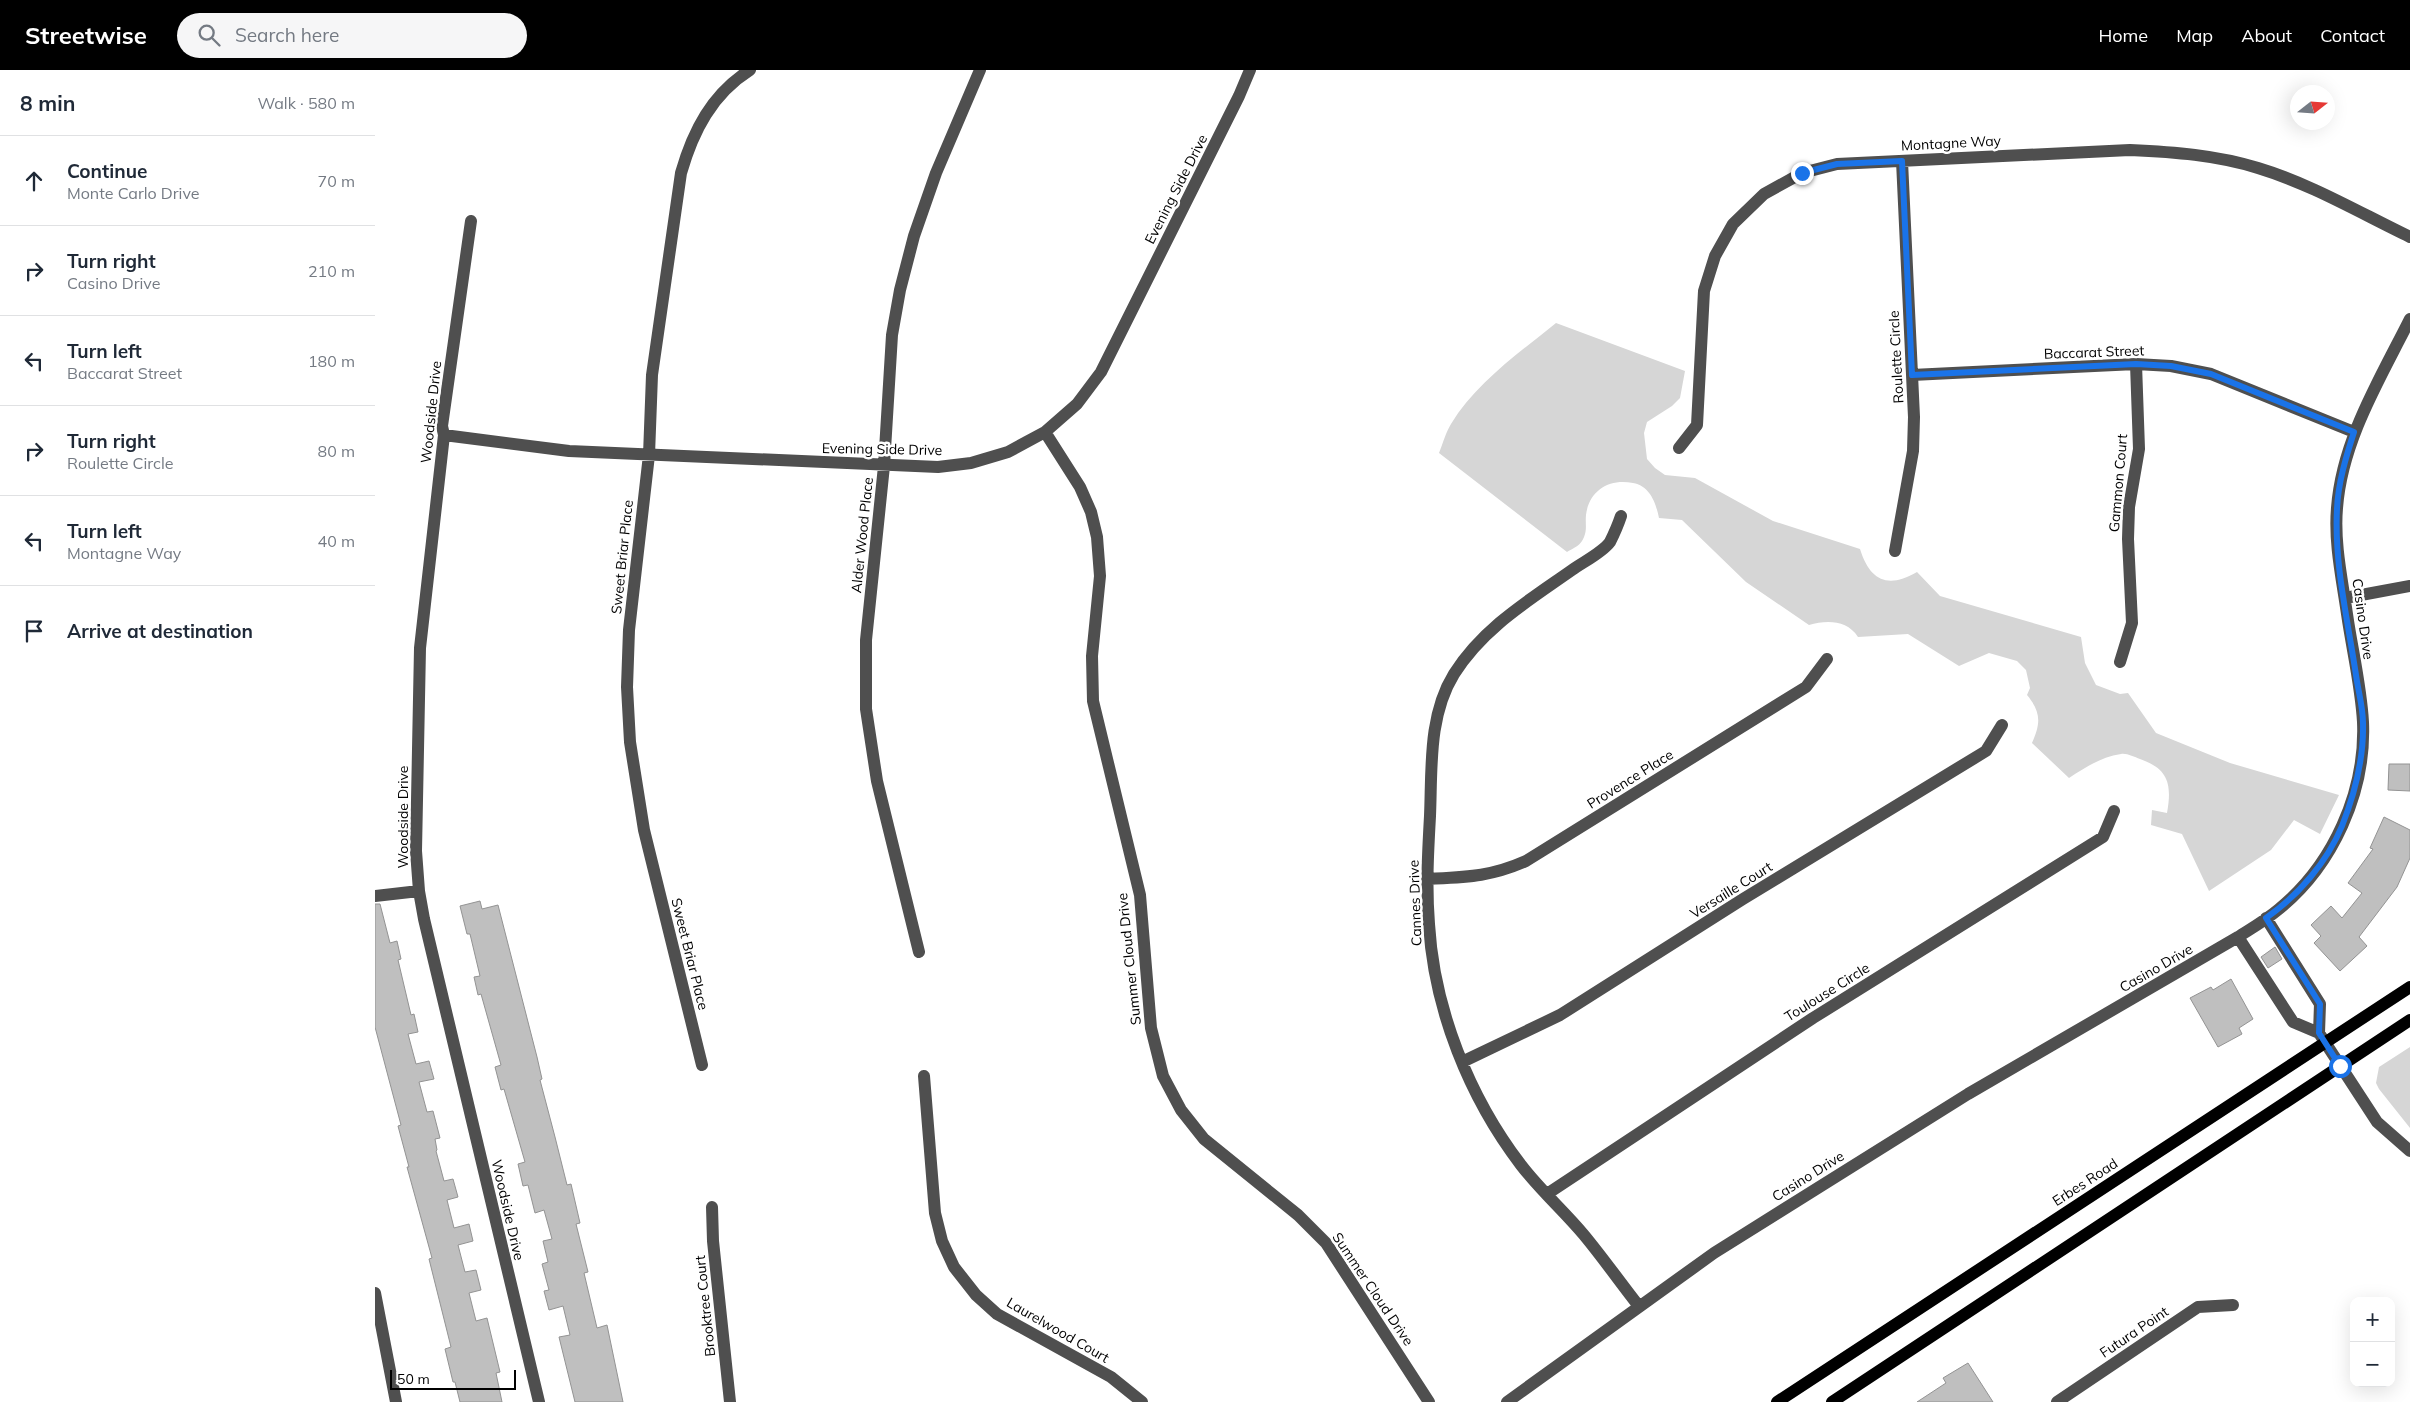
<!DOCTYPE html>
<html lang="en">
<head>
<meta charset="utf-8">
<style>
	body { margin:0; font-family:Mulish,sans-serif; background:#f6f6f7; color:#1f2937 }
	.controls { position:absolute; right:15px; bottom:15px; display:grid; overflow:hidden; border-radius:10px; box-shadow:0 5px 20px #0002 }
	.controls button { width:45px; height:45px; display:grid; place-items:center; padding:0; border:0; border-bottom:1px solid #e0e1e3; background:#fff; color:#1f2937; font:25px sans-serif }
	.compass { position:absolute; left:1915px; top:15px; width:45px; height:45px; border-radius:50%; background:#fff; box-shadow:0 5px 20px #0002; rotate:73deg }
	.scale { position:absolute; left:15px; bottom:12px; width:126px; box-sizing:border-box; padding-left:5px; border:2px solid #000; border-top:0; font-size:14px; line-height:18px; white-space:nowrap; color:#000; -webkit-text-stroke:4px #fff; paint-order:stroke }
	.stop { position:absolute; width:15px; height:15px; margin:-11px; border:4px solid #1a73e8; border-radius:50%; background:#fff }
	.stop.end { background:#1a73e8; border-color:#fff; box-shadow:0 1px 5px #0008 }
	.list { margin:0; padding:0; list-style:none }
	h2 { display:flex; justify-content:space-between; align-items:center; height:65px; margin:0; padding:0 20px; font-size:21px }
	h2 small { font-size:16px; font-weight:400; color:#747a83 }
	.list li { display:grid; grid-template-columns:32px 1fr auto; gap:15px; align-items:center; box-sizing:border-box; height:90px; padding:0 20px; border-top:1px solid #e0e1e3 }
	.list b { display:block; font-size:19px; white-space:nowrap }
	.list p { margin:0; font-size:16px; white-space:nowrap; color:#747a83 }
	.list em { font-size:16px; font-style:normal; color:#747a83 }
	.icon { flex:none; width:28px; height:28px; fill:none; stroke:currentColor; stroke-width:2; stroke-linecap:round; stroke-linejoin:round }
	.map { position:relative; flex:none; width:2035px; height:1332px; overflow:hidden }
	header { display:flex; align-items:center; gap:30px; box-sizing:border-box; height:70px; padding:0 25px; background:#000; color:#fff }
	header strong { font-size:24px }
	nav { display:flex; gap:28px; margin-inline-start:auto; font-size:18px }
	.search { width:350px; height:45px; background:#f6f6f7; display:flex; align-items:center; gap:12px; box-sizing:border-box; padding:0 18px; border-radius:28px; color:#747a83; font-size:19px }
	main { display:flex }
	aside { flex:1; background:#fff }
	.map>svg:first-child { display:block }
</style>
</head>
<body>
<header>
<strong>Streetwise</strong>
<div class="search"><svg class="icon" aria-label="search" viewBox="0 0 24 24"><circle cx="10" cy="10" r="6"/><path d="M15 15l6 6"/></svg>Search here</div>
<nav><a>Home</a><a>Map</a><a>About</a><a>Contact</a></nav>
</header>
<main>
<aside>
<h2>8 min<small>Walk · 580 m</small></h2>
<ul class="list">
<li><svg class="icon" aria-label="ahead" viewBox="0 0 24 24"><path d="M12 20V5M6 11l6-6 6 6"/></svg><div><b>Continue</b><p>Monte Carlo Drive</p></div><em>70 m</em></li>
<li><svg class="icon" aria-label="right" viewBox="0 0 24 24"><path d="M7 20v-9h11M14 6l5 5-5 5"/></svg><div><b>Turn right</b><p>Casino Drive</p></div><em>210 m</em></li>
<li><svg class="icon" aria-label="left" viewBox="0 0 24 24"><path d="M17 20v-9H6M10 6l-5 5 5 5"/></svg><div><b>Turn left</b><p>Baccarat Street</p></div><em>180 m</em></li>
<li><svg class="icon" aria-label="right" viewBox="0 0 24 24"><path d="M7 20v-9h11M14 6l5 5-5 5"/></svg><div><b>Turn right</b><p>Roulette Circle</p></div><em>80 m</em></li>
<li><svg class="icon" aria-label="left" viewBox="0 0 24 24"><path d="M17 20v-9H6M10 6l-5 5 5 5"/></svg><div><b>Turn left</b><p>Montagne Way</p></div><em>40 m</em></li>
<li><svg class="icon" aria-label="arrive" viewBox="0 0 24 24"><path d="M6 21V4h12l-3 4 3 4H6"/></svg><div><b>Arrive at destination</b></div></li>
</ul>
</aside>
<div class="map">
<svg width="2035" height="1332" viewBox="0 0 2035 1332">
	<rect width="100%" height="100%" fill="#fff"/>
	<path fill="#d6d6d6" d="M1181,253L1310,301L1305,328L1297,336L1272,352L1269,363L1272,389L1280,398L1290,405L1320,408L1398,451L1485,479C1495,511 1513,519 1542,502L1565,526L1706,567L1710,593L1721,615L1745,624L1753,623L1781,663L1855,693L1964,725L1945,764L1919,750L1896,780L1834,821L1807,764L1776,755L1777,740L1792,743C1797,715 1794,699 1765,689C1759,687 1752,683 1746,684C1726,687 1711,697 1694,708L1657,673C1666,653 1666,642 1652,625L1655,618L1651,600L1642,591L1614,583L1584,596L1533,564L1483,567C1472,550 1452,550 1434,555L1371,512L1307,450L1284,448C1281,433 1275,416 1258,413C1235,408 1214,420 1211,445C1210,455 1213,461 1207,471C1204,476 1197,479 1192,482L1064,383C1068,373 1071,362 1076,354C1101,313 1144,283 1181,253Z
		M2035,977V1058L2004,1019L2001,1013L2004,997Z"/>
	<path fill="#bfbfbf" stroke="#939393" d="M2014,694H2035V721L2013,720Z
		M2009,747L2035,760V788L2022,817L1984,867L1992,876L1965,901L1939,873L1946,866L1936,855L1956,836L1967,848L1987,823L1973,813L1998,779L1995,778Z
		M105,831L107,839L123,835L162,987L167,1009L165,1010L180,1067L192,1115L196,1114L205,1153L201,1154L213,1202L209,1203L222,1258L232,1255L248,1332H200L184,1267L195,1265L188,1236L174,1240L169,1221L174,1220L167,1194L173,1192L168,1171L177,1169L169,1140L160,1143L153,1115L148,1116L143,1094L150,1092L129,1019L126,1020L120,997L126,995L106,924L103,925L99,907L105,906L95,864H92L85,836Z
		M0,834H5L15,873L22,871L26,889L23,890L36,945L39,944L43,962L33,964L41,994L54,991L59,1009L44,1012L52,1042L58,1041L65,1068L60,1069L62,1080L61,1081L69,1111L78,1109L83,1127L72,1130L79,1158L94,1154L98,1171L83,1175L90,1202L101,1200L106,1220L94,1223L101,1251L112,1248L125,1302L121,1303L127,1332H85L80,1312H78L70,1279L76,1277L54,1189L57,1188L32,1097H34L23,1056L26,1055L0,957Z
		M1900,877L1907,889L1893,898L1886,887Z
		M1856,909L1878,949L1864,958L1867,964L1843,977L1815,928L1836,917L1838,920Z
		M1593,1293L1618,1332H1542L1571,1313L1568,1308Z"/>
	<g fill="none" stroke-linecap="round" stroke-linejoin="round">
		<path stroke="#4f4f4f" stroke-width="12" d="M96,151L67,356L69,365L45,578L41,781L44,821L49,849L164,1332
			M1537,305L1761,294L1796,296L1836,304L1979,362
			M670,362L705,417L716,442L722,467L725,506L717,586L718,631L765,825L776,958L788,1006L806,1040L829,1069L923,1145L951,1173L1054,1332
			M69,365L194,381L563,397L596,393L633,382L670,362L702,334L726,302L864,26L875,0
			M1304,378L1322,355L1329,221L1340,186L1358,154L1389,124L1427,103L1462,94L1755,80C1799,82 1841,85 1883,98C1936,114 1985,143 2035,167
			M1246,446C1243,455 1239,464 1235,472C1227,483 1208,492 1197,500C1153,531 1108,558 1079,604C1053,646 1057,699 1055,746C1053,782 1051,817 1054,854C1059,939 1094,1027 1146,1095C1165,1120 1189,1141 1209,1165C1228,1188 1245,1212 1263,1235
			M1520,481L1538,381L1539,347L1527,91
			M1970,528L2035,516
			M1745,592L1757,553L1753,469L1754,437L1764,379L1761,294
			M1052,809C1091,807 1115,807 1151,791L1431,617L1452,589
			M0,826L44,821
			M1891,848L1945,934L1944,963
			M1863,867L1918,952L1944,963L2002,1052L2035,1081
			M544,882L502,711L491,639V570L509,396L517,265L525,220L539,166L561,103L605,0
			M1087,992L1185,945L1368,829L1611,681L1627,655
			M327,995L269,760L255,672L252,617L254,560L274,385L277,305L306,103C318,61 337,24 375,0
			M549,1006L560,1143L567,1171L579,1197L601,1225L622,1244L736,1307L767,1332
			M1172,1124L1438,948L1728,767L1739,741
			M337,1137L338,1171L355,1332
			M0,1223L21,1332
			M1132,1332L1339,1183L1593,1024L1863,867C1877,858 1891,850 1904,839C1958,795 1991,722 1988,652C1986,616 1977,579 1972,544C1967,509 1959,473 1962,438C1967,370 2005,309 2035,249
			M1682,1332L1823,1237L1858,1235"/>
		<path stroke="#000" stroke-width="12" d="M1402,1332L2035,917
			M1457,1332L2035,950"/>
	</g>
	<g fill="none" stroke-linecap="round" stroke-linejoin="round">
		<path stroke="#1a73e8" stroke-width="6" d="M1427,103L1462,94L1527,91L1537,305L1761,294L1796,296L1836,304L1979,362C1971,387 1963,413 1962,439C1959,494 1973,551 1981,605C1983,620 1988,637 1988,653C1989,690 1980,723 1967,756C1952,792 1923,826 1891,848L1945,934L1944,963L1965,996"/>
	</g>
	<g text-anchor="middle" stroke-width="5" stroke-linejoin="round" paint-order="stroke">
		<g font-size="14" fill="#000" stroke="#fff">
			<text transform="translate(1576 73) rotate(-3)" y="5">Montagne Way</text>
			<text transform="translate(801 119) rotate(-63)" y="5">Evening Side Drive</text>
			<text transform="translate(1719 282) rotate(-2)" y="5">Baccarat Street</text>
			<text transform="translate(1521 287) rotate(-93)" y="5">Roulette Circle</text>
			<text transform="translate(56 342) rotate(-84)" y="5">Woodside Drive</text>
			<text transform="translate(507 379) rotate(1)" y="5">Evening Side Drive</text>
			<text transform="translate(1743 413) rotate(-85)" y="5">Gammon Court</text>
			<text transform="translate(487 465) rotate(-84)" y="5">Alder Wood Place</text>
			<text transform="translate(247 487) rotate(-84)" y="5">Sweet Briar Place</text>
			<text transform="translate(1988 549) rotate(82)" y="5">Casino Drive</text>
			<text transform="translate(1255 709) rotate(-32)" y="5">Provence Place</text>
			<text transform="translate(28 747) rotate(-90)" y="5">Woodside Drive</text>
			<text transform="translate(1356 820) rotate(-32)" y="5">Versaille Court</text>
			<text transform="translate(1040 833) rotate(-92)" y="5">Cannes Drive</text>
			<text transform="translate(315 884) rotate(76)" y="5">Sweet Briar Place</text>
			<text transform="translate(754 889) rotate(-96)" y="5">Summer Cloud Drive</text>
			<text transform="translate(1781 898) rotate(-30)" y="5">Casino Drive</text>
			<text transform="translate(1452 922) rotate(-32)" y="5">Toulouse Circle</text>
			<text transform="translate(1433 1106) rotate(-32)" y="5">Casino Drive</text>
			<text transform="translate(1710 1112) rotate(-33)" y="5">Erbes Road</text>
			<text transform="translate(133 1140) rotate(77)" y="5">Woodside Drive</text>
			<text transform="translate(998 1219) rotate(56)" y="5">Summer Cloud Drive</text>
			<text transform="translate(330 1236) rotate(-96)" y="5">Brooktree Court</text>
			<text transform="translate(683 1260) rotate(30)" y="5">Laurelwood Court</text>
			<text transform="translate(1759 1262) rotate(-34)" y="5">Futura Point</text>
		</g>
	</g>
</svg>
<div class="controls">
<button>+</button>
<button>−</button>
</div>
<svg class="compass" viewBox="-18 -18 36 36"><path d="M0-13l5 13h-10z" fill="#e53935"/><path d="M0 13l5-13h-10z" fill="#747a83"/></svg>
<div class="scale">50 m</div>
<div class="stop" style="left:1965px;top:996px"></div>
<div class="stop end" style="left:1427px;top:103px"></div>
</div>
</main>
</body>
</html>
